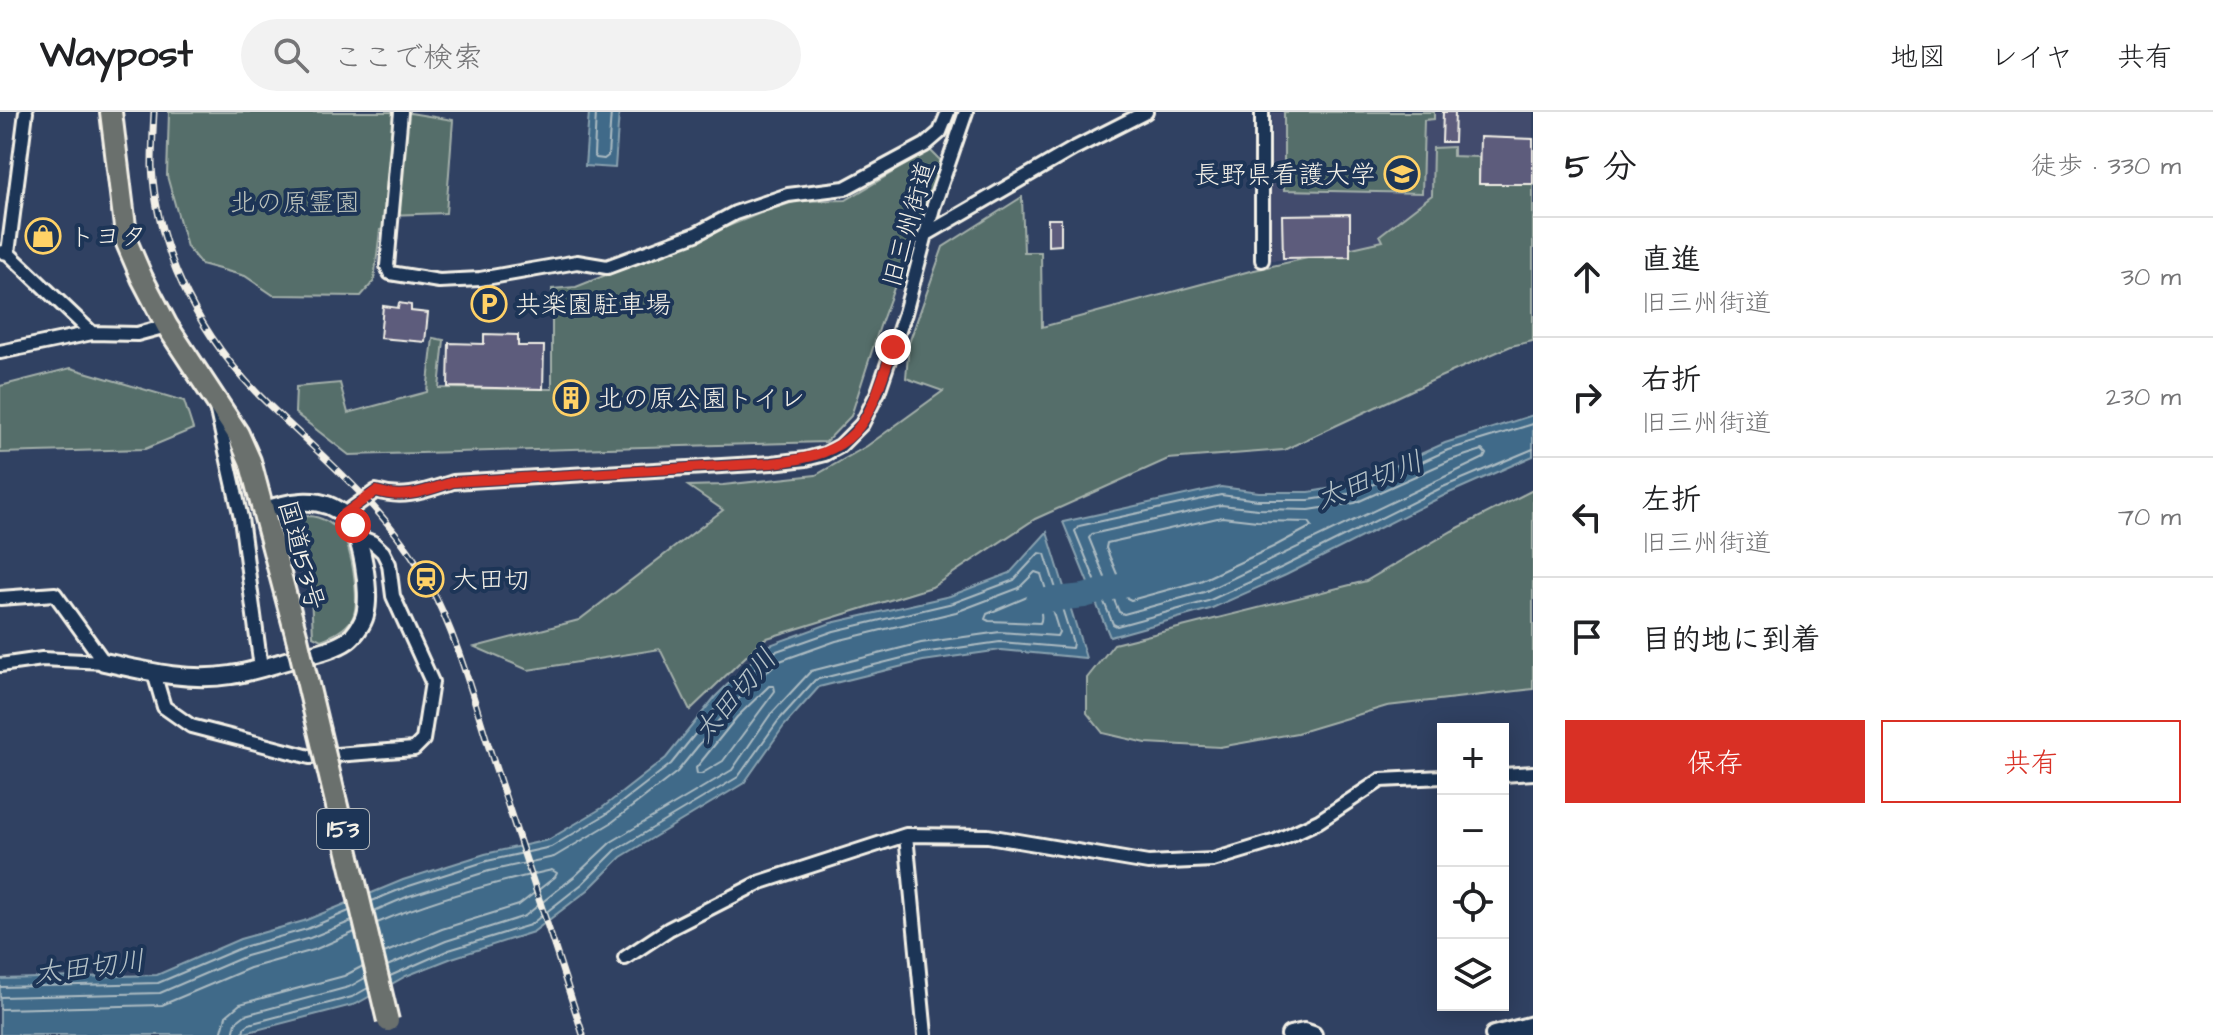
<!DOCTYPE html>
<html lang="ja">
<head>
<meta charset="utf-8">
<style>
	body { margin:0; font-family:"Architects Daughter","Klee One",sans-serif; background:#f2f2f2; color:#202124 }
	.controls { position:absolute; right:24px; bottom:24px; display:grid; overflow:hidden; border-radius:0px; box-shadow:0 4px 20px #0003 }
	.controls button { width:72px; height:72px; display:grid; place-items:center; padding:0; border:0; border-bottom:2px solid #e0e0e0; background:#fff; color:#202124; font:40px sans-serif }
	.stop { position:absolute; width:24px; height:24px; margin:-18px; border:6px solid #d93025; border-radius:50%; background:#fff }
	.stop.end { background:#d93025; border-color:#fff; box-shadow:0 2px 8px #0008 }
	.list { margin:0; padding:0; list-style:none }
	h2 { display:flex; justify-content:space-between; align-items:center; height:104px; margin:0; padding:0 32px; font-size:34px }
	h2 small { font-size:26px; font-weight:400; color:#757577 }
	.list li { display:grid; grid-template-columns:52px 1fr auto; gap:24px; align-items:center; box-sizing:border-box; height:120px; padding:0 32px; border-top:2px solid #e0e0e0 }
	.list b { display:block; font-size:30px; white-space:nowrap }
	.list p { margin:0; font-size:26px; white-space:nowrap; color:#757577 }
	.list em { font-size:26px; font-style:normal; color:#757577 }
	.actions { display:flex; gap:16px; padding:24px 32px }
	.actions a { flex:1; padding:18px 0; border:2px solid #d93025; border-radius:0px; text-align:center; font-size:28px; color:#d93025 }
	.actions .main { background:#d93025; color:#fff }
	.icon { flex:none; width:44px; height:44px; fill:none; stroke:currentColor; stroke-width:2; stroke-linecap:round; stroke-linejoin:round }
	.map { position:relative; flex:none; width:1533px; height:923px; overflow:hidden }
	header { display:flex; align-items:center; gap:48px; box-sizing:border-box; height:112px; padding:0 40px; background:#fff; border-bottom:2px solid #e0e0e0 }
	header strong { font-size:38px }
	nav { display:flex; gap:44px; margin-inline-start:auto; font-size:28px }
	.search { width:560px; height:72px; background:#f2f2f2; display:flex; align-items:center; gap:20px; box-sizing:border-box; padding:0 28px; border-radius:44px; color:#757577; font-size:30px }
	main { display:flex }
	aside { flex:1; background:#fff }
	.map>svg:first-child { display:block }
</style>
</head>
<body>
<header>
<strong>Waypost</strong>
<div class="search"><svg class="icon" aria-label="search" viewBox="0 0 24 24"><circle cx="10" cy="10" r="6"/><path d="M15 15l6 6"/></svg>ここで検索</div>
<nav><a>地図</a><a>レイヤ</a><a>共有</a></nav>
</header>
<main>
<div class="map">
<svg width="1533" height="923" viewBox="0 0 1533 923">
	<rect width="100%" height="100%" fill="#304162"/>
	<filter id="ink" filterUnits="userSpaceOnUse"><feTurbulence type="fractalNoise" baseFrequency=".0125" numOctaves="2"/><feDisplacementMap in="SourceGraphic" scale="16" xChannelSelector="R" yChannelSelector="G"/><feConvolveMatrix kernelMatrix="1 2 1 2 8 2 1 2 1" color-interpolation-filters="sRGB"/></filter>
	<g filter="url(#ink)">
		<path fill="#424c6d" d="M1272,0H1533V124L1358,149L1270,148Z"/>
		<path fill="#556e6b" stroke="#a4b0aa" stroke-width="2" d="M169,0H404L453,8L446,101L388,103L387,117L380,118L374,169L361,184L273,183L245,164L201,152L187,135L167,64Z
			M1284,0H1434V7L1424,8L1422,81L1284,78Z
			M1453,35V44L1479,45V72H1533V229L1511,234L1440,265L1284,338L1168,347L1035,407L932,475L764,527L690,598L660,537L528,558L475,535L579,508L723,398L688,374L723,373L816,363L867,334L943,279L906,266L909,231L943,135L1022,85L1024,140H1041L1042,215L1250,159L1383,129L1380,123L1432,83L1433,36Z
			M930,38L941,49L880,214L851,304L826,330L349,343L295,301L296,275L340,271L348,301L427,280L433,226L444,228L439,276L552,277V177L576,175L766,99L797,89L846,88Z
			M71,256L184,289L193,317L145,337L0,341V274Z
			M1533,378V577L1387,594L1297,621L1220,635L1146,631L1103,621L1087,601V566L1114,532L1366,469L1452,419Z
			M309,404C322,405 332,411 341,421C352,434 361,492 352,507C345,518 333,523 321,528L313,524L311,482L296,445L292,429V415L303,405Z"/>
		<path fill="#416b89" stroke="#89a1af" stroke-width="2" d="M589,0H619L615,56L585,54Z
			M1533,303V344L1447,382L1286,463L1210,497L1110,525L1063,410L1221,375L1259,380H1309L1352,373L1445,331Z
			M1047,420L1086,546L1001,538L923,549L819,575L784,614L744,671L621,745L588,778L533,820L452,846L406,864L356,892L237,923H0V867L157,863L240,827L304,809L403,768L485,742L548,728L602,696L666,646L715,585L767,534L831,511L950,484L1010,461Z"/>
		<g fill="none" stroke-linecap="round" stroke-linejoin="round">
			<path stroke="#acbbc2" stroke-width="2" d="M596,0L594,43L596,46L604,47L608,44L611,0
				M1533,312L1448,338L1354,381L1309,388H1258L1221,383L1079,414L1075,419L1113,512L1117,514L1208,489L1283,455L1443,375L1533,337
				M1482,338L1486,342L1484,346L1204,480L1124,502L1119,500L1089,426L1092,422L1221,393L1258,397L1309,398L1355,391L1451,348Z
				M1222,405L1257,409L1309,410L1312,414L1273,435L1200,469L1131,488L1127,486L1106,436L1107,431Z
				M1032,483C1038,487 1044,504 1040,511L989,509L985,507L987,502Z
				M769,574H774L775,579L723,649L701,662H697L696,656L737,605Z
				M372,789L406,775L487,749L551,735L605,703L671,652L721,590L771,541L834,519L953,491L1014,468L1039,441L1045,442L1073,531L1072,536L1000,530L922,541L815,568L778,609L738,665L616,738L582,772L530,813L449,838L390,864
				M374,799L409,784L489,759L554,745L611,711L677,660L728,597L777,550L836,529L956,500L1019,476L1035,460L1041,462L1059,520L1057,524L1000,520L921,531L811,559L770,603L732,658L611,730L575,764L525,804L446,829L387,854
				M377,811C434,787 492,771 552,758L557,761L555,765L519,793L442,817L384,841
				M0,875L158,871L243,835L307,817L349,799
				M0,885L160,881L246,844L310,826L352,809
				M0,897L162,893L250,856L314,838L355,820
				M221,923L226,904L240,892L344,864L363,854
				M233,923L236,910L245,903L349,875L365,866
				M243,923L244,916L249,912L352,885L368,876"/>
			<path stroke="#416b89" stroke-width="24" d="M1038,489L1084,484L1123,473"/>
		</g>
		<path fill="#5d5c7c" stroke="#f4f1e8" stroke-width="2" d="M1443,0H1455L1454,30H1442Z
			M1480,25L1533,27V72H1479Z
			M1350,102V145L1283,146L1282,103Z
			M1048,107H1061V133L1048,134Z
			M399,191L411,193V199L428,201L425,230L380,226L383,194L398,196Z
			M484,222L518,223V234H544L543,277L448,275L449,231L484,232Z"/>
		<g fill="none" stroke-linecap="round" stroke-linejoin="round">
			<defs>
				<path id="minor" d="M401,0L387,154L390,161L439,169L480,167L577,150L607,155L696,122L735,101L788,83L845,76L925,33L940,20L948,0
					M1262,0V148
					M925,123L1073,37L1146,0
					M3,140L8,141L92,221
					M8,141L26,0
					M0,240L92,221L137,222L167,214
					M216,295L241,406L261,556
					M344,402L376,379C404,388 425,379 453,370L772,351L806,347L825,342L840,334L862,312L878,280L905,201L933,96L966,0
					M0,486L55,482L104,550
					M0,553L42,547L104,550
					M154,561L164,595L191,614L310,645L414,637L423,628L432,570L393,484L389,452L383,440L372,430L357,424
					M1503,663L1533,661
					M906,723L925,923
					M625,846L669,817L761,770L906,723L988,724L1148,751L1213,748L1276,729L1319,709L1381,668L1443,665"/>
				<path id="tertiary" d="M104,550C145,559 189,570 231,563C253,560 275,552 296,546C312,542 334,538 348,528C355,523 363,511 365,503C371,481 362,419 345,404C321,382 291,390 264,398
					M1290,923L1304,920L1313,923
					M1494,923L1533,913"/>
				<path id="trunk" d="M111,0L127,131L142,166L167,214L238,322L250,349L297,526"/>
			</defs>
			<use href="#minor" stroke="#f4f1e8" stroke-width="18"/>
			<use href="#tertiary" stroke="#f4f1e8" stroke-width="22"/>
			<use href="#trunk" stroke="#f4f1e8" stroke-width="26"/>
			<use href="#minor" stroke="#1d3557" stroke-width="12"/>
			<use href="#tertiary" stroke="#1d3557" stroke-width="16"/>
			<use href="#trunk" stroke="#6b706d" stroke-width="20"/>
			<defs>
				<path id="rail" d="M154,0C153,18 152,36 152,54C157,145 204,231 269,293C327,349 390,400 429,472C458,526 474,589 493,648C523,739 554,831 583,923"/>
			</defs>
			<use href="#rail" stroke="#f4f1e8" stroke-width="7"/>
			<use href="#rail" stroke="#1d3557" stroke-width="4" stroke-dasharray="12" stroke-linecap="butt"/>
			<defs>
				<path id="trunk-bridge" d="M297,526L388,909"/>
			</defs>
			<use href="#trunk-bridge" stroke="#f4f1e8" stroke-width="26" stroke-linecap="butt"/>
			<use href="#trunk-bridge" stroke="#6b706d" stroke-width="20"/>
		</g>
	</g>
	<g fill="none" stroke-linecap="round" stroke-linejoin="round" filter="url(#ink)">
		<path stroke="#d93025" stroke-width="10" d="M353,413L344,402L376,379C404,388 425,379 453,370L772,351C861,342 867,312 893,235"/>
	</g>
	<defs>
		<symbol id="university-ring" viewBox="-11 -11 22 22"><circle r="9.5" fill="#1d3557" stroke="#ffd166" stroke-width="1.5"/><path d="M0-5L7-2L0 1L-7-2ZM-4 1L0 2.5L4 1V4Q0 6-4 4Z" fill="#ffd166"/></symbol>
		<symbol id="shop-ring" viewBox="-11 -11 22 22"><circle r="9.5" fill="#1d3557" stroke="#ffd166" stroke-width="1.5"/><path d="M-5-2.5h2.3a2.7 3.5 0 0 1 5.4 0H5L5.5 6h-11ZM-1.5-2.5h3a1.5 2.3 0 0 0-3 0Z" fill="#ffd166"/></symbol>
		<symbol id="parking-ring" viewBox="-11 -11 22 22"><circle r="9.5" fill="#1d3557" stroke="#ffd166" stroke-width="1.5"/><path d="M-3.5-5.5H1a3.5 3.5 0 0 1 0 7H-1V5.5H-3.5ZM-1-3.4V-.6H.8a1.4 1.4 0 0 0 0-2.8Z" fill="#ffd166"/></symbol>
		<symbol id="building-ring" viewBox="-11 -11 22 22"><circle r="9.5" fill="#1d3557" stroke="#ffd166" stroke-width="1.5"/><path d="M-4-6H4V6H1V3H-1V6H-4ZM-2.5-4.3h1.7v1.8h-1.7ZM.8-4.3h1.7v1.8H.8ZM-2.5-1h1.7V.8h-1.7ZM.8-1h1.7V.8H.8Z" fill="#ffd166"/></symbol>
		<symbol id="station-ring" viewBox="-11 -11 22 22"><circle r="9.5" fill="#1d3557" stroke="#ffd166" stroke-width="1.5"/><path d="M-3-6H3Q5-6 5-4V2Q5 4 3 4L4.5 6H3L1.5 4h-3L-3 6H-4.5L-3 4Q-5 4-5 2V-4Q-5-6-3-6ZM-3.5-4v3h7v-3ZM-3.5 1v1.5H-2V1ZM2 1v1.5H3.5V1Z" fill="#ffd166"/></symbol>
	</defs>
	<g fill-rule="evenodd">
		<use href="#university-ring" x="1382" y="42" width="40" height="40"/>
		<use href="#shop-ring" x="23" y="104" width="40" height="40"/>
		<use href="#parking-ring" x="469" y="172" width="40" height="40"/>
		<use href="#building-ring" x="551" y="266" width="40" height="40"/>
		<use href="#station-ring" x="406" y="447" width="40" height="40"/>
	</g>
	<g text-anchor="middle" stroke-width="8" stroke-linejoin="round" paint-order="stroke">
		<rect fill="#1d3557" stroke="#b4b9bc" stroke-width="2" x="317" y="697" width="52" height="40" rx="6"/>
		<g font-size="24" font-weight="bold" fill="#f4f1e8">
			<text x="343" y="725">153</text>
		</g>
		<g font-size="26" fill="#f4f1e8" stroke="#1d3557" text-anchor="start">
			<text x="1376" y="71" text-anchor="end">長野県看護大学</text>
			<text x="69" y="133">トヨタ</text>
			<text x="515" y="201">共楽園駐車場</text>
			<text x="597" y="295">北の原公園トイレ</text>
			<text x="452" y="476">大田切</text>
		</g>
		<g font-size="26" fill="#bcc3bc" stroke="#1d3557">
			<text x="295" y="99">北の原霊園</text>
		</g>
		<g font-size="26" fill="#f4f1e8" stroke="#1d3557">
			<text transform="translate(908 112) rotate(-74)" y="9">旧三州街道</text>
			<text transform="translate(302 443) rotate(75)" y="9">国道153号</text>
		</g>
		<g font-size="28" font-style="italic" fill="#b5c2c7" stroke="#1d3557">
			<text transform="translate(1369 367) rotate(-21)" y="10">太田切川</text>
			<text transform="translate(734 583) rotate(-50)" y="10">太田切川</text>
			<text transform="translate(89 854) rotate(-7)" y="10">太田切川</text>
		</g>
	</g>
</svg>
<div class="controls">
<button>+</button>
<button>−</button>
<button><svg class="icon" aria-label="locate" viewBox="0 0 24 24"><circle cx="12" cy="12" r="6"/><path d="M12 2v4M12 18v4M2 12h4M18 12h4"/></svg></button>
<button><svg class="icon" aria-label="layers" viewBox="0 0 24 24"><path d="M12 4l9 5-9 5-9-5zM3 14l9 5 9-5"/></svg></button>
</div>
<div class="stop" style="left:353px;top:413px"></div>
<div class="stop end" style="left:893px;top:235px"></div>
</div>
<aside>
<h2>5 分<small>徒歩 · 330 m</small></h2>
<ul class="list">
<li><svg class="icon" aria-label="ahead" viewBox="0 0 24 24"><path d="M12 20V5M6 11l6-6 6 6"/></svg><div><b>直進</b><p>旧三州街道</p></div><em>30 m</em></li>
<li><svg class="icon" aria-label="right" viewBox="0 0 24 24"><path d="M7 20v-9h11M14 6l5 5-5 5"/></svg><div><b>右折</b><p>旧三州街道</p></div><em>230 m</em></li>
<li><svg class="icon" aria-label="left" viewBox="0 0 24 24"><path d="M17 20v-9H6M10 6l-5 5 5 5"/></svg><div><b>左折</b><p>旧三州街道</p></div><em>70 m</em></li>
<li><svg class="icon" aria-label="arrive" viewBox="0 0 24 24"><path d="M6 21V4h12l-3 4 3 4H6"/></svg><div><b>目的地に到着</b></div></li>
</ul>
<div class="actions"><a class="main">保存</a><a>共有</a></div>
</aside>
</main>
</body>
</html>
